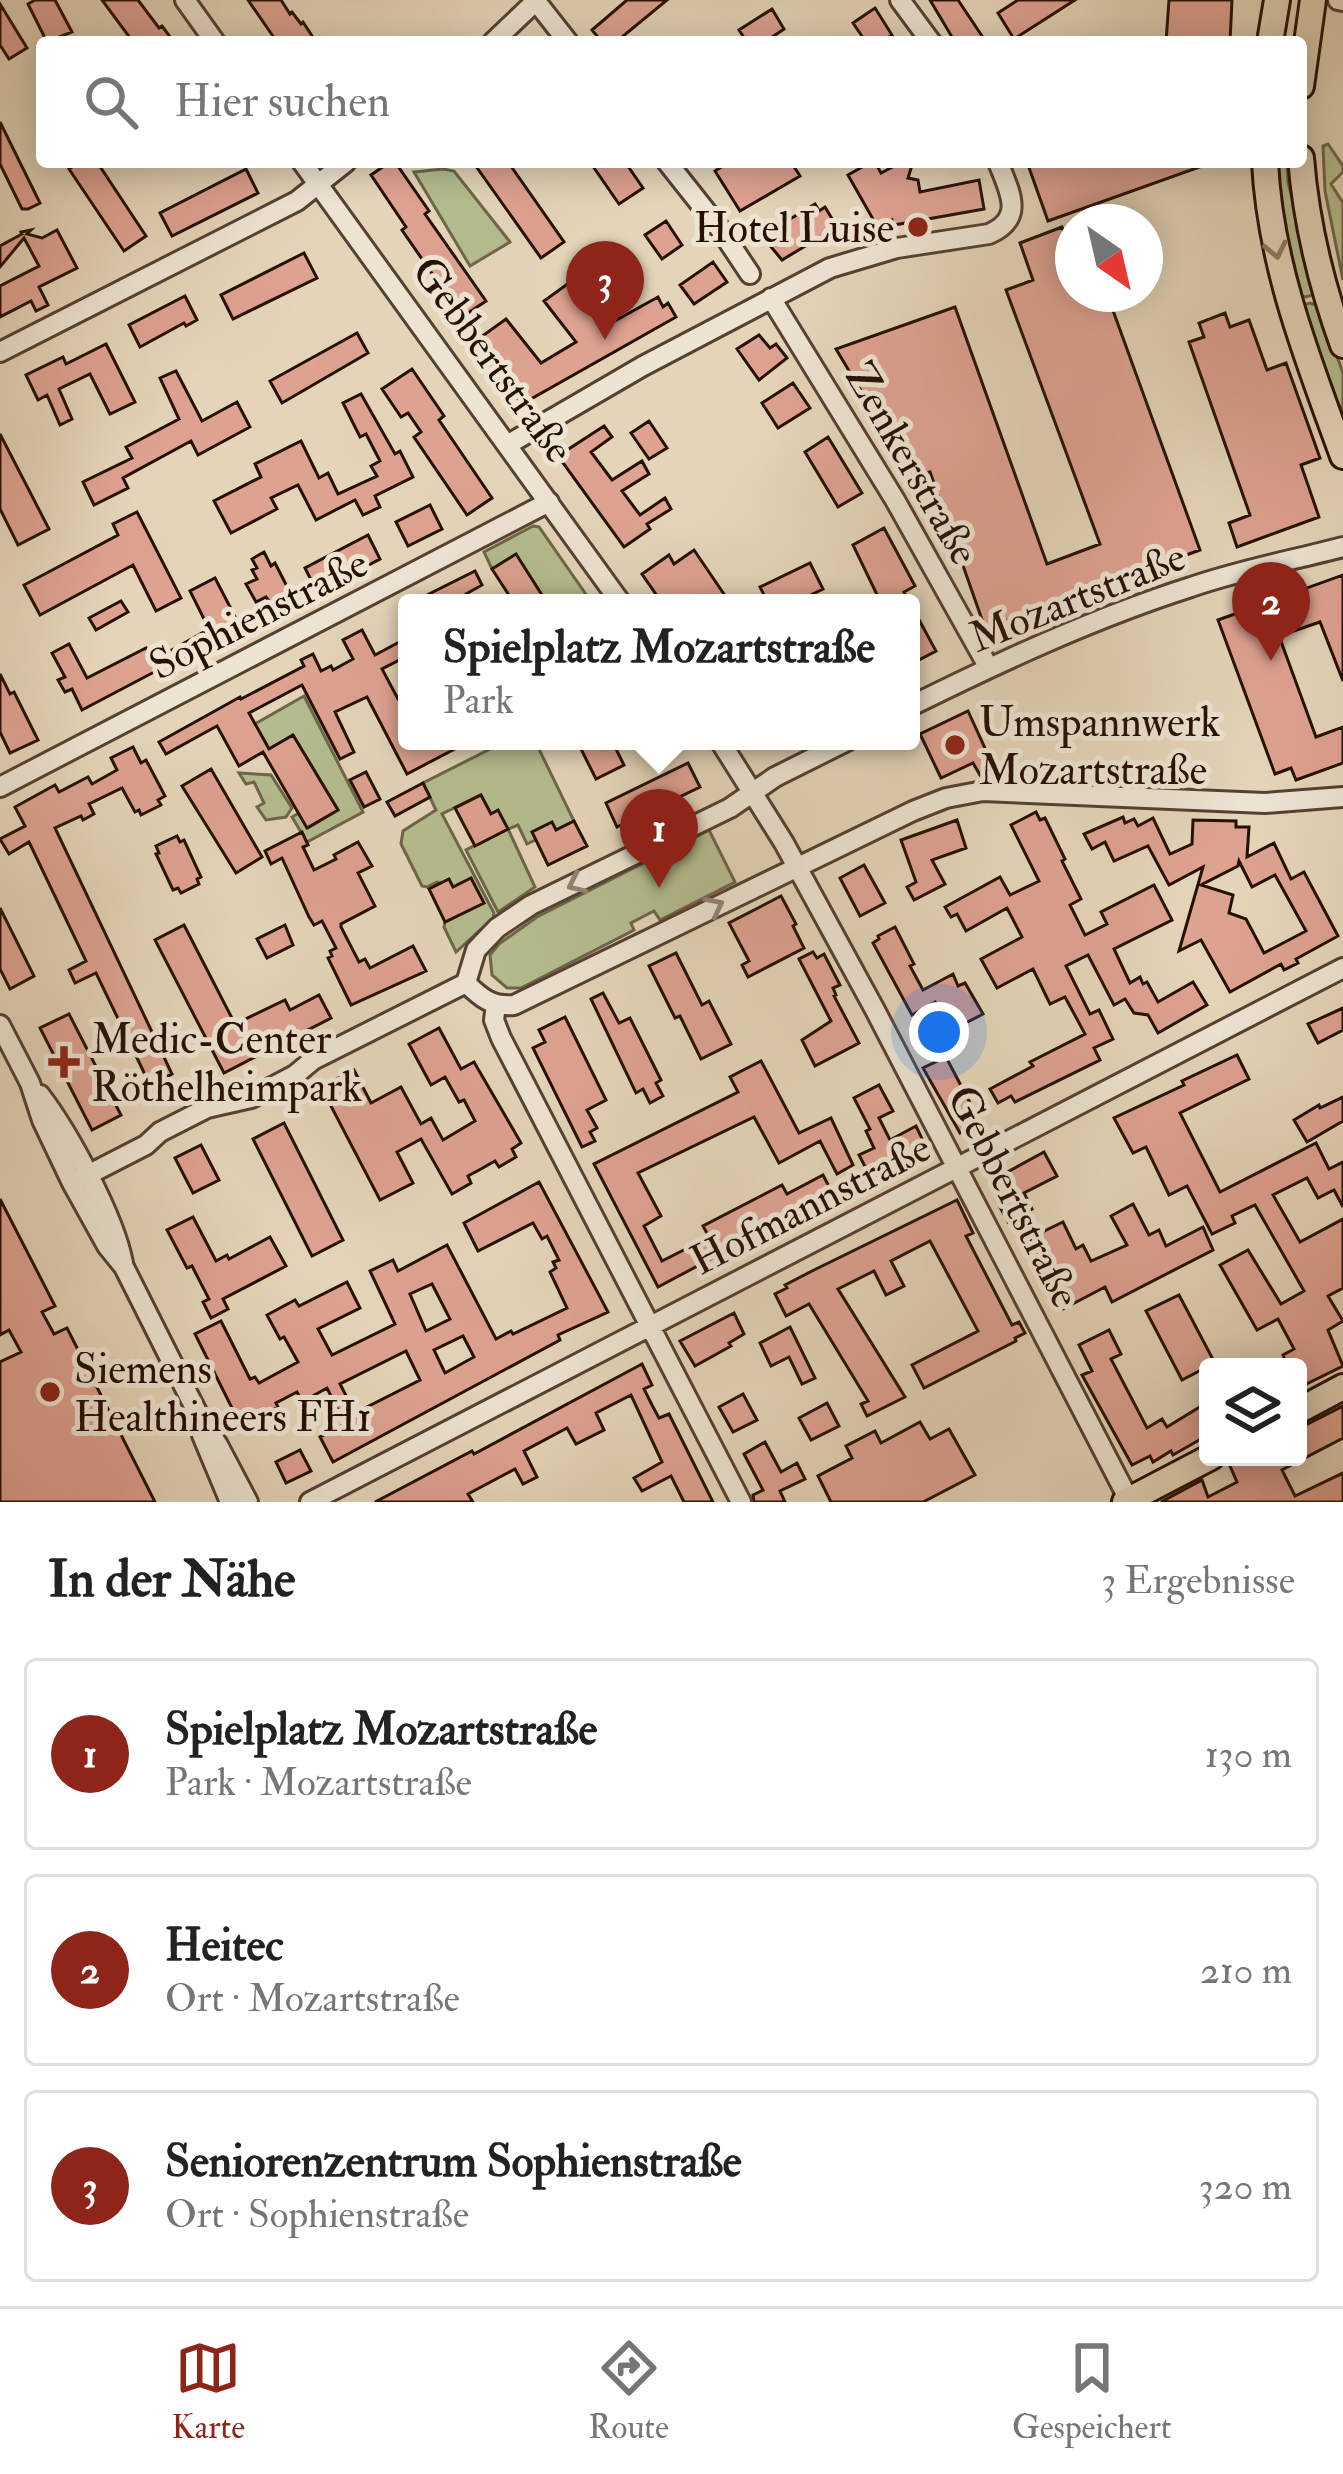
<!DOCTYPE html>
<html lang="de">
<head>
<meta charset="utf-8">
<style>
	body { margin:0; font-family:"IM FELL Double Pica",serif; background:#f6f6f6; color:#222 }
	.controls { position:absolute; right:36px; bottom:36px; display:grid; overflow:hidden; border-radius:12px; box-shadow:0 6px 30px #0003 }
	.controls button { width:108px; height:108px; display:grid; place-items:center; padding:0; border:0; border-bottom:3px solid #e0e0e0; background:#fff; color:#222; font:60px sans-serif }
	.compass { position:absolute; left:1055px; top:204px; width:108px; height:108px; border-radius:50%; background:#fff; box-shadow:0 6px 30px #0003; rotate:146deg }
	.you { position:absolute; left:939px; top:1032px; width:42px; height:42px; margin:-30px; border:9px solid #fff; border-radius:50%; background:#1a73e8; box-shadow:0 0 0 18px #1a73e833 }
	.badge { display:grid; place-items:center; width:78px; height:78px; border-radius:50%; background:#8f2418; color:#fff; font-size:39px; font-weight:700 }
	.pin { position:absolute; translate:-50% -99px; filter:drop-shadow(0 3px 6px #0008) }
	.pin::after { content:''; position:absolute; top:63px; width:42px; height:36px; background:inherit; clip-path:polygon(0 0,100% 0,50% 100%) }
	.popup { position:absolute; left:398px; top:594px; width:522px; height:156px; box-sizing:border-box; display:grid; place-content:center; border-radius:12px; background:#fff; filter:drop-shadow(0 3px 9px #0005); font-size:39px; white-space:nowrap; color:#767676 }
	.popup b { font-size:45px; color:#222 }
	.popup::after { content:''; position:absolute; left:50%; top:100%; margin-left:-24px; border:24px solid transparent; border-top-color:#fff }
	.list { margin:0; padding:0; list-style:none }
	h2 { display:flex; justify-content:space-between; align-items:center; height:156px; margin:0; padding:0 48px; font-size:51px }
	h2 small { font-size:39px; font-weight:400; color:#767676 }
	.list li { display:grid; grid-template-columns:78px 1fr auto; gap:36px; align-items:center; box-sizing:border-box; height:192px; margin:0 24px 24px; padding:0 24px; border:3px solid #e0e0e0; border-radius:12px }
	.list b { display:block; font-size:45px; white-space:nowrap }
	.list p { margin:0; font-size:39px; white-space:nowrap; color:#767676 }
	.list em { font-size:39px; font-style:normal; color:#767676 }
	.icon { flex:none; width:66px; height:66px; fill:none; stroke:currentColor; stroke-width:2; stroke-linecap:round; stroke-linejoin:round }
	.map { position:relative; flex:none; width:1343px; height:1502px; overflow:hidden }
	.search { position:absolute; background:#fff; box-shadow:0 6px 30px #0003; left:36px; right:36px; top:36px; height:132px; display:flex; align-items:center; gap:30px; box-sizing:border-box; padding:0 42px; border-radius:12px; color:#767676; font-size:45px }
	.sheet { height:804px; background:#fff }
	nav { display:flex; justify-content:space-around; align-items:center; box-sizing:border-box; height:168px; border-top:3px solid #e0e0e0; background:#fff; font-size:33px; color:#767676 }
	nav a { display:grid; justify-items:center; gap:6px }
	nav .on { color:#8f2418 }
	.map>svg:first-child { display:block }
</style>
</head>
<body>
<div class="map">
<svg width="1343" height="1502" viewBox="0 0 1343 1502">
	<rect width="100%" height="100%" fill="#e4d5b9"/>
	<filter id="stains"><feTurbulence type="fractalNoise" baseFrequency=".00167" numOctaves="4"/><feColorMatrix values="0 0 0 0 .2 0 0 0 0 .09 0 0 0 0 .02 0 0 0 .5 -.17"/></filter>
	<radialGradient id="worn" r=".72"><stop offset=".6" stop-color="#630" stop-opacity="0"/><stop offset="1" stop-color="#630" stop-opacity=".3"/></radialGradient>
	<path fill="#b4bd8f" stroke="#6d664a" stroke-width="3" d="M1328,144L1343,166V172L1331,184L1343,203V280L1325,191L1323,146Z
		M1275,162H1287L1288,182L1316,294L1306,297L1296,295L1286,251Z
		M443,169L454,171L510,242L470,266L414,172Z
		M1310,303L1319,306L1343,373V413L1320,366L1300,306Z
		M533,526L539,527L592,603H547L516,555L492,569L484,552Z
		M304,696L363,812L307,842L292,817L299,813L308,828L338,810L293,735L269,749L255,724Z
		M506,741H535L574,821L527,844L518,825L508,829L535,887L498,912L466,850L507,829L498,811L491,814L480,795L442,814L494,913L493,918L456,952L444,927L445,922L483,903L471,879L453,887L437,882L427,887L422,886L401,844L403,831L436,810L423,783Z
		M239,773L271,775L292,808L286,817L266,820L257,807L264,803L254,782L246,784Z
		M709,830L735,882L660,920L654,911L631,923L634,930L521,988H507L492,975L490,955L499,944L537,917Z"/>
	<path fill="#dea291" stroke="#260f05" stroke-width="3" fill-rule="evenodd" d="M35,0H55L72,32L47,42L28,4Z
		M102,0H138L159,28L162,26L174,42H133Z
		M248,0H281L290,14L292,12L301,24L303,22L316,42H277Z
		M627,0H667L616,42H602L592,30Z
		M930,0H958L986,42H955Z
		M1018,0H1075L1014,39L998,13Z
		M1169,0H1232L1230,42H1166Z
		M0,4L27,48L9,59L0,45Z
		M875,8L892,35L882,42H866L853,23Z
		M772,9L784,29L765,42H747L739,30Z
		M0,122L40,203L28,209H22L0,164Z
		M80,162H97L146,236L124,251L69,169Z
		M390,162H395L429,211L425,214L486,301L462,317L402,230L406,227L371,175Z
		M473,162H508L564,242L541,258Z
		M590,162H625L643,188L619,204Z
		M729,162H791L800,176L740,211L715,171Z
		M871,162H875L881,173L902,162H913L908,178L918,180L920,192L979,180L984,209L894,225L892,220L878,228L848,175Z
		M1027,162H1208V164L1048,221Z
		M246,169L258,193L172,236L160,213Z
		M815,204L819,211L825,207L837,227L782,260L762,236Z
		M666,221L682,245L662,259L645,235Z
		M1062,227L1073,258V294H1107L1200,550L985,628L930,472L913,478L836,349L955,307L1047,564L1100,544L1006,290L1033,280L1020,243Z
		M31,230L27,234L42,238L57,230L77,268L39,287L48,305L36,311L31,301L0,317V286L39,266L24,238L0,267V246L22,234L21,232Z
		M304,253L317,278L233,319L221,295Z
		M713,262L727,282L694,304L680,285Z
		M577,277L611,323L658,297L663,307L668,303L676,317L522,404L474,342L506,319L541,363L576,342L544,301Z
		M185,296L197,320L186,326L184,323L140,347L129,325Z
		M1225,313L1230,327L1249,320L1267,370L1286,363L1320,458L1301,465L1319,517L1237,547L1229,523L1250,515L1189,342L1204,337L1199,323Z
		M357,333L368,353L282,403L270,381Z
		M759,335L770,348L776,344L787,358L759,380L737,349Z
		M106,344L135,402L110,414L90,374L59,389L72,419L60,425L47,395L38,400L26,375L63,357L66,364Z
		M412,369L444,416L439,420L492,498L467,515L414,437L421,432L408,413L401,417L382,389Z
		M176,371L202,421L237,402L250,427L198,455L191,441L123,478L128,488L94,505L83,482L132,458L126,447L179,419L160,378Z
		M793,383L810,408L778,428L762,403Z
		M361,394L395,454L400,451L413,477L375,496L380,507L363,515L355,500L316,520L298,485L271,498L277,509L231,533L214,501L261,477L255,464L301,441L319,478L328,473L338,494L377,476L371,466L380,461L366,434L360,437L343,403Z
		M649,421L667,448L649,459L631,433Z
		M604,426L612,437L591,452L612,480L642,461L649,474L622,491L640,515L665,498L671,509L647,524L650,529L624,547L558,456Z
		M0,434L49,529L18,545L0,509Z
		M828,437L862,493L838,507L805,452Z
		M430,505L442,529L408,546L396,522Z
		M137,512L181,598L156,611L133,565L40,615L24,585L118,535L113,524Z
		M884,528L915,586L904,592L910,603H881L853,545Z
		M368,535L380,559L317,592L305,568Z
		M694,550L730,603H662L642,574L669,555L674,564Z
		M264,552L271,566L275,563L296,604L278,614L266,597L256,602L246,584L257,579L252,570L257,568L252,559Z
		M516,554L547,603H514L492,569Z
		M810,563L823,589L794,603H768L760,587Z
		M475,571L482,585L466,594L471,603H411Z
		M1343,575V681L1320,622L1279,636L1316,737L1343,727V763L1296,780L1291,768L1275,774L1218,620Z
		M215,578L241,628L170,665L165,654L209,629L190,591Z
		M121,601L128,612L96,630L89,618Z
		M911,605L936,651L911,664Z
		M362,630L375,655L407,638V656L382,669L398,699L407,694V741H470L407,774L367,697L335,712L354,752L340,759L302,685L249,713L269,749L293,735L338,810L307,828L263,752L239,766L217,726L166,754L159,742L240,697L241,699L304,666L301,660L313,654L321,671L331,666L333,670L353,659L343,640Z
		M69,644L87,678L146,648L158,670L82,710L72,689L65,692L58,680L65,677L52,653Z
		M0,674L10,694L14,692L38,740L10,753L0,732Z
		M968,711L994,768L980,775L973,763L941,778L920,734Z
		M577,741H612L624,765L596,779Z
		M133,747L141,763L146,760L165,796L158,800L161,805L141,815L139,810L135,812L122,788L89,804L94,814L83,820L81,816L55,828L172,1074L150,1085L96,973L75,983L69,970L86,961L29,842L9,854L0,839L25,826L15,807L55,785L59,792L88,777L92,784L117,770L111,758Z
		M688,763L700,787L617,827L606,803Z
		M211,769L262,857L236,873L182,786Z
		M366,772L380,799L364,807L350,780Z
		M423,783L430,797L395,816L387,802Z
		M481,795L491,814L498,810L508,829L475,846L455,808Z
		M1036,812L1040,820L1045,818L1065,859L1062,861L1081,899L1070,905L1085,935L1107,924L1101,912L1154,885L1172,920L1114,949L1130,983L1140,977L1143,984L1147,982L1158,1002L1193,982L1207,1005L1158,1033L1148,1015L1134,1013L1125,999L1114,1005L1088,955L1066,966L1090,1014L1099,1010L1113,1039L1094,1048L1100,1060L1015,1102L1011,1096L998,1103L990,1089L1033,1066L1030,1062L1085,1034L1065,997L1050,1004L1033,969L997,988L981,959L1022,937L1007,908L966,931L957,914L951,917L945,907L1000,877L1010,895L1039,881L1011,825Z
		M1123,817L1125,823L1134,819L1138,826L1153,818L1170,854L1192,844L1193,820L1236,821V827H1249L1247,857L1274,843L1291,879L1304,872L1338,936L1296,959L1298,963L1284,970L1281,964L1230,992L1201,940L1179,951L1203,867L1169,885L1148,846L1114,861L1105,842L1092,849L1084,834ZM1239,861L1252,887L1275,875L1306,931L1264,953L1246,919L1229,913L1233,895L1201,885L1238,866Z
		M957,820L966,848L932,860L945,884L914,900L907,887L916,882L901,840Z
		M574,821L587,846L548,865L532,832L552,822L556,830Z
		M302,832L308,845L303,847L314,870L336,859L334,855L358,842L372,866L358,873L375,906L341,924V927L359,962L365,959L370,968L413,946L426,971L351,1005L328,958L332,956L330,951L336,948L322,921L314,925L309,917L282,858L271,864L265,851Z
		M177,836L180,842L184,840L201,877L197,879L199,884L181,893L178,888L173,890L156,854L159,853L156,846Z
		M864,865L885,903L860,916L840,878Z
		M471,878L484,903L445,922L429,889L449,879L453,887Z
		M781,896L796,924L793,926L804,948L748,977L742,965L749,961L729,923Z
		M0,908L34,976L10,989L0,969Z
		M184,925L235,1024L285,1000L290,1010L319,995L331,1018L224,1073L155,940Z
		M285,925L293,945L267,958L257,939Z
		M895,927L914,964L910,966L923,990L953,974L958,986L965,983L983,1014L958,1027L954,1020L946,1024L935,1002L912,1015L873,943L879,939L878,936Z
		M813,952L817,958L824,954L840,985L833,988L836,995L834,996L859,1043L815,1066L802,1040L831,1021L799,959Z
		M676,953L702,1005L709,1001L731,1044L701,1059L680,1016L675,1018L649,966Z
		M603,993L619,1023L630,1018L661,1080L656,1083L663,1096L650,1103L643,1089L636,1093L591,999Z
		M1343,1008V1030L1318,1043L1308,1024Z
		M69,1014L121,1115L92,1130L40,1028Z
		M565,1017L606,1100L587,1110L597,1128L590,1132L595,1141L582,1147L533,1048L545,1042L539,1030Z
		M439,1028L461,1069L474,1062L521,1143L512,1149L516,1157L499,1167L495,1161L481,1169L468,1176L471,1183L452,1194L421,1139L397,1152L413,1183L380,1200L321,1087L354,1070L371,1103L401,1087L421,1124L431,1118L443,1140L475,1121L464,1100L459,1102L445,1077L431,1085L409,1044Z
		M1237,1055L1249,1079L1180,1113L1220,1192L1316,1143L1329,1169L1343,1162V1207L1334,1190L1318,1198L1307,1178L1273,1195L1300,1242L1343,1219V1288L1328,1296L1343,1321L1328,1330L1343,1366L1298,1388V1367H1288L1283,1355L1294,1349L1278,1319L1257,1330L1220,1265L1248,1250L1281,1304L1304,1291L1255,1205L1232,1216L1235,1223L1212,1234L1187,1186L1169,1195L1146,1147L1133,1153L1114,1118L1184,1085L1182,1081Z
		M946,1057L980,1122L960,1133L923,1068Z
		M761,1061L799,1133L831,1118L853,1165L837,1174L820,1141L779,1163L754,1117L638,1173L661,1216L644,1226L662,1261L709,1237L703,1226L782,1185L787,1194L823,1175L833,1194L658,1287L594,1164L738,1092L730,1077Z
		M879,1085L893,1111L879,1118L890,1140L916,1126L927,1149L871,1178L859,1155L874,1148L866,1131L870,1129L854,1098Z
		M1343,1097V1121L1307,1142L1294,1120L1319,1105L1320,1108Z
		M284,1123L343,1240L312,1256L253,1139Z
		M201,1145L219,1180L193,1193L175,1158Z
		M1044,1152L1057,1176L1024,1193L1032,1209L1008,1222L995,1198L1002,1190L999,1185L1004,1183L1000,1176Z
		M539,1182L608,1312L558,1335L560,1340L333,1462L320,1437L345,1424L327,1388L302,1402L297,1392L276,1403L278,1407L241,1426L195,1334L221,1321L250,1379L255,1377L259,1383L298,1362L284,1337L280,1339L267,1315L295,1300L299,1306L347,1282L360,1308L318,1329L332,1355L395,1324L370,1271L393,1260L398,1271L447,1245L496,1339L511,1331L513,1334L567,1308L550,1272L556,1268L553,1262L559,1260L547,1236L542,1239L533,1223L478,1251L464,1223ZM432,1284L450,1319L426,1331L410,1294ZM463,1336L474,1357L445,1373L434,1350ZM406,1351L420,1380L355,1413L340,1384Z
		M0,1199L55,1306L42,1312L54,1334L67,1328L155,1502H0V1362L21,1352L9,1330L0,1335Z
		M957,1200L973,1233L966,1236L1012,1325L1019,1322L1025,1333L1015,1338L1016,1341L924,1388L912,1365L978,1331L930,1241L891,1261L904,1286L886,1295L874,1271L838,1289L905,1397L867,1416L861,1404L868,1401L809,1304L786,1316L775,1294L787,1288L785,1285L814,1270Z
		M1133,1204L1149,1235L1159,1230L1166,1246L1203,1227L1213,1250L1112,1302L1105,1287L1063,1309L1030,1238L1063,1222L1076,1249L1083,1245L1091,1261L1127,1245L1111,1216Z
		M193,1217L216,1261L227,1255L229,1259L270,1237L286,1266L223,1299L228,1309L211,1318L203,1302L209,1299L192,1266L187,1268L167,1230Z
		M1179,1295L1217,1367H1207L1182,1380L1146,1311Z
		M734,1313L744,1334L729,1343L731,1346L695,1366L680,1341Z
		M790,1327L815,1378L802,1384L789,1357L771,1366L760,1343Z
		M1109,1330L1121,1354L1111,1359L1147,1428L1162,1419L1167,1427L1208,1402V1435L1173,1455L1171,1451L1153,1462L1150,1456L1132,1465L1082,1375L1092,1371L1079,1345Z
		M642,1364L652,1385L644,1389L652,1405L659,1418L669,1414L713,1502H684L671,1476L642,1491L634,1478L662,1462L631,1395L596,1413L604,1430L576,1444L567,1428L524,1451L537,1477L523,1484L515,1469L468,1494L473,1502H375L472,1451L474,1454Z
		M743,1394L757,1420L733,1432L719,1407Z
		M827,1403L839,1426L811,1440L799,1418Z
		M1343,1406V1438L1282,1470L1295,1496L1343,1473V1502H1161L1202,1480L1208,1497L1237,1482L1230,1466L1244,1457H1298V1429Z
		M920,1422L930,1439L949,1429L975,1475L923,1502H831L818,1476L852,1458L846,1446L875,1431L881,1443Z
		M765,1442L781,1472L797,1463L805,1479L780,1491L785,1502H754L753,1495L763,1490L744,1454Z
		M300,1450L311,1471L286,1483L276,1462Z"/>
	<g fill="none" stroke-linecap="round" stroke-linejoin="round">
		<defs>
			<path id="minor" d="M185,0L215,42
				M535,0L568,42
				M900,0L931,42
				M1338,0L1343,1
				M493,42L537,0
				M302,162L621,603
				M667,162L720,229L750,274
				M771,298L895,500L989,668
				M0,352L297,201L346,162
				M507,445L643,366L830,268L897,248L989,234C1026,218 1009,191 998,162
				M911,706C1002,661 1094,618 1191,587C1240,570 1293,560 1343,547
				M720,741L784,843L875,1010L1129,1500
				M0,787L549,502
				M466,983C481,998 492,1007 514,1005L913,811L946,798L983,791L1265,803L1343,797
				M466,983L476,950L497,928L531,905L730,808L775,777L847,741
				M496,1005L494,1020L501,1038L741,1502
				M0,1025L30,1083L42,1120L72,1183L107,1246L124,1267L200,1418L218,1445L248,1502
				M40,1095C69,1133 114,1216 123,1263
				M72,1183L146,1145L160,1132L207,1108L251,1098L295,1075L313,1060L466,983
				M202,1435L230,1502
				M310,1502L1343,968"/>
			<path id="major" d="M1270,42L1277,0
				M1301,86L1313,0
				M1301,158C1306,222 1321,284 1343,345
				M1265,162C1270,265 1308,360 1343,456
				M1298,1411L1343,1387
				M1125,1502L1211,1457"/>
		</defs>
		<use href="#minor" stroke="#564032" stroke-width="24"/>
		<use href="#major" stroke="#260f05" stroke-width="30"/>
		<use href="#minor" stroke="#ede4d2" stroke-width="18"/>
		<use href="#major" stroke="#e4d5b9" stroke-width="24"/>
	</g>
	<defs><path id="oneway-chevron" d="M-2-3.5L2.5 0L-2 3.5" fill="none" stroke-width="1.6" stroke-linecap="round" stroke-linejoin="round" transform="scale(3)"/></defs>
	<use stroke="#8e7c68" href="#oneway-chevron" transform="translate(1276 250) rotate(78)"/>
	<g stroke="#938476">
		<use href="#oneway-chevron" transform="translate(576 884) rotate(155)"/>
		<use href="#oneway-chevron" transform="translate(715 906) rotate(-27)"/>
	</g>
	<g fill="#8f2418" stroke="#ede4d2" stroke-width="4.5">
		<circle cx="918" cy="227" r="12"/>
		<circle cx="955" cy="745" r="12"/>
		<path d="M58 1044h12v12h12v12h-12v12h-12v-12h-12v-12h12z"/>
		<circle cx="50" cy="1392" r="12"/>
	</g>
	<g text-anchor="middle" stroke-width="10" stroke-linejoin="round" paint-order="stroke">
		<g font-size="42" fill="#260f05" stroke="#ede4d2" text-anchor="start">
			<text x="894" y="242" text-anchor="end">Hotel Luise</text>
			<text x="979" y="736">Umspannwerk<tspan x="979" dy="48">Mozartstraße</tspan></text>
			<text x="91" y="1053">Medic-Center<tspan x="91" dy="48">Röthelheimpark</tspan></text>
			<text x="74" y="1383">Siemens<tspan x="74" dy="48">Healthineers FH1</tspan></text>
		</g>
		<g font-size="42" fill="#260f05" stroke="#ede4d2">
			<text transform="translate(494 359) rotate(54)" y="15">Gebbertstraße</text>
			<text transform="translate(913 463) rotate(60)" y="15">Zenkerstraße</text>
			<text transform="translate(1077 596) rotate(-22)" y="15">Mozartstraße</text>
			<text transform="translate(258 613) rotate(-27)" y="15">Sophienstraße</text>
			<text transform="translate(1015 1196) rotate(63)" y="15">Gebbertstraße</text>
			<text transform="translate(810 1203) rotate(-27)" y="15">Hofmannstraße</text>
		</g>
	</g>
	<rect width="100%" height="100%" filter="url(#stains)"/>
	<rect width="100%" height="100%" fill="url(#worn)"/>
</svg>
<div class="controls">
<button><svg class="icon" aria-label="layers" viewBox="0 0 24 24"><path d="M12 4l9 5-9 5-9-5zM3 14l9 5 9-5"/></svg></button>
</div>
<svg class="compass" viewBox="-18 -18 36 36"><path d="M0-13l5 13h-10z" fill="#e53935"/><path d="M0 13l5-13h-10z" fill="#767676"/></svg>
<div class="you"></div>
<div class="pin badge" style="left:659px;top:888px">1</div>
<div class="popup"><b>Spielplatz Mozartstraße</b>Park</div>
<div class="pin badge" style="left:1271px;top:661px">2</div>
<div class="pin badge" style="left:605px;top:340px">3</div>
<div class="search"><svg class="icon" aria-label="search" viewBox="0 0 24 24"><circle cx="10" cy="10" r="6"/><path d="M15 15l6 6"/></svg>Hier suchen</div>
</div>
<section class="sheet">
<h2>In der Nähe<small>3 Ergebnisse</small></h2>
<ul class="list">
<li><span class="badge">1</span><div><b>Spielplatz Mozartstraße</b><p>Park · Mozartstraße</p></div><em>130 m</em></li>
<li><span class="badge">2</span><div><b>Heitec</b><p>Ort · Mozartstraße</p></div><em>210 m</em></li>
<li><span class="badge">3</span><div><b>Seniorenzentrum Sophienstraße</b><p>Ort · Sophienstraße</p></div><em>320 m</em></li>
</ul>
</section>
<nav>
<a class="on"><svg class="icon" aria-label="map" viewBox="0 0 24 24"><path d="M3 6l6-2 6 2 6-2v14l-6 2-6-2-6 2zM9 4v14M15 6v14"/></svg>Karte</a>
<a><svg class="icon" aria-label="directions" viewBox="0 0 24 24"><path d="M12 3l9 9-9 9-9-9zM9 14v-3h6M13 9l2 2-2 2"/></svg>Route</a>
<a><svg class="icon" aria-label="saved" viewBox="0 0 24 24"><path d="M7 4h10v16l-5-4-5 4z"/></svg>Gespeichert</a>
</nav>
</body>
</html>
